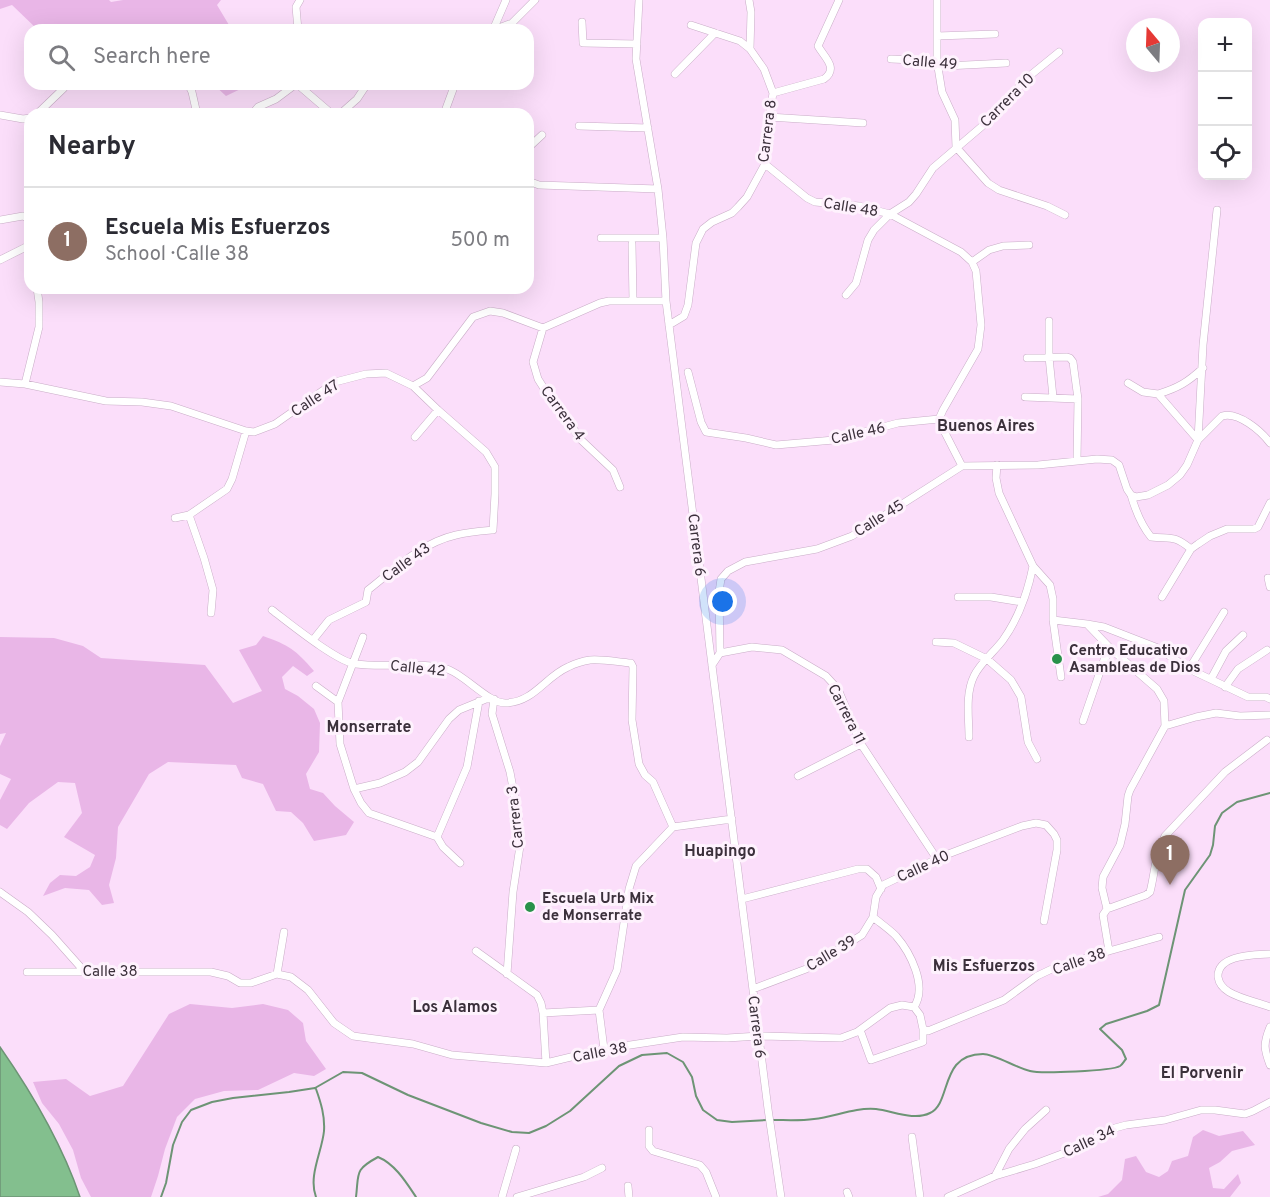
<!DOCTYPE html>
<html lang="en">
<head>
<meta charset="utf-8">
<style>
	body { margin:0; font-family:Overpass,sans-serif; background:#f2f2f3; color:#2b2b33 }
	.controls { position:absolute; right:18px; top:18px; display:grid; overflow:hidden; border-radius:12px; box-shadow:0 6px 24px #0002 }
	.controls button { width:54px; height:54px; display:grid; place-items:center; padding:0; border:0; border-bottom:2px solid #e1e1e2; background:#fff; color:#2b2b33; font:30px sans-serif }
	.compass { position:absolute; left:1126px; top:18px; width:54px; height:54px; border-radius:50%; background:#fff; box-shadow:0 6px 24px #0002; rotate:341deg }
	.you { position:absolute; left:723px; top:602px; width:21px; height:21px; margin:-15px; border:4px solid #fff; border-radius:50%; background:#1a73e8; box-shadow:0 0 0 9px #1a73e833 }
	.badge { display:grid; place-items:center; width:39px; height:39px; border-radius:50%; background:#28924a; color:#fff; font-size:20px; font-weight:700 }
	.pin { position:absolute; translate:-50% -50px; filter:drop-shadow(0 2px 3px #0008) }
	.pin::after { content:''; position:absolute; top:32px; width:21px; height:18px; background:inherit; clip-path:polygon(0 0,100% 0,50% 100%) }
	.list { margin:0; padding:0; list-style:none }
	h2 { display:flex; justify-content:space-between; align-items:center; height:78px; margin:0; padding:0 24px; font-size:26px }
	h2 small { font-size:20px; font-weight:400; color:#7c7c81 }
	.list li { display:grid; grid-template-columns:39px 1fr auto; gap:18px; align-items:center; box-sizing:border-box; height:108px; padding:0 24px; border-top:2px solid #e1e1e2 }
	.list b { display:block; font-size:22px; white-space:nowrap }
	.list p { margin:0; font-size:20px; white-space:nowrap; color:#7c7c81 }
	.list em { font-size:20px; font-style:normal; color:#7c7c81 }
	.icon { flex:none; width:33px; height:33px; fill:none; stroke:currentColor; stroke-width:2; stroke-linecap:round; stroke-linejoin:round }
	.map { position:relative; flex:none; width:1270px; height:1197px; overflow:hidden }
	.search { position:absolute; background:#fff; box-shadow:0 6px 24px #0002; left:24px; top:24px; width:510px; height:66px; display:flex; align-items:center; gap:15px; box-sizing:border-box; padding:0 21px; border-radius:18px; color:#7c7c81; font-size:22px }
	.panel { position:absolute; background:#fff; box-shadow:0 6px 24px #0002; left:24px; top:108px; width:510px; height:186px; border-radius:18px }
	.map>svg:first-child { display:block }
</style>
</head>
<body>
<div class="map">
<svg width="1270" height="1197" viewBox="0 0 1270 1197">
	<rect width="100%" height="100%" fill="#fbdefa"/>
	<path fill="#e9b6e7" d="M0,0H109L111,2L123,0H221L217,5L232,30H38L12,5L0,9Z
		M213,84H251L226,96Z
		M263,636C289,645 296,650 314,671L307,676L293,666L282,677L285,689L298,696L314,709L320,723L319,752L306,774L310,789L323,793L335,806L354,822L346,835L314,841L303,823L291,812L276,811L263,784L242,778L236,765L168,762L149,774L118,827L116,858L109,885L114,903L102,905L89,890L65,888L43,896L50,883L60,875L76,876L90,867L95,855L64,837L82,813L75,783L58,782L29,803L7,829L0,825V800L11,779L0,774V746L6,733L0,734V637L54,638L83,646L101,658L205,665L233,703L262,691L239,650L256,645Z
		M190,1004L232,1008L263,1004L288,1010L303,1023L306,1041L326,1069L314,1076L294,1073L258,1090L224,1091L195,1099L177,1117L165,1149L158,1176L151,1197H91L81,1178L73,1150L59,1124L42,1103L33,1082L66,1079L90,1096L123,1086L169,1014Z
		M1203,1130L1219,1136L1243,1131L1255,1145L1232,1151L1220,1162L1209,1168L1213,1188L1224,1189L1238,1174L1241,1183L1230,1197H1098L1108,1194L1122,1180L1125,1159L1136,1156L1146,1172L1159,1177L1168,1171L1172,1161L1188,1156L1193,1137Z"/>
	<path fill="#83bf8e" stroke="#6d9475" stroke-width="1.5" d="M0,1047C32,1093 62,1144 80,1197H0Z"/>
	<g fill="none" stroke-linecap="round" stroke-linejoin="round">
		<path stroke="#6d9475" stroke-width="2" d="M316,1089C321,1103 325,1116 324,1131C322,1152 308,1176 316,1197
			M773,1120C786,1120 800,1121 814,1119C834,1117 855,1107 876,1109C893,1111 914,1121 930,1113C952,1103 939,1054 983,1054C994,1054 1017,1068 1030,1071C1040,1074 1112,1071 1120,1066C1123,1064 1124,1061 1126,1059L1122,1050L1100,1029L1106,1024L1147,1011L1159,1005L1185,890L1210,855L1213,845L1215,826L1222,813L1237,802L1270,793
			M161,1197L166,1183L173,1145L182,1122L191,1110L212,1102L233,1098L289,1092L315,1088L343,1072L362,1073L408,1095L481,1123L512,1132L529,1133L546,1126L570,1111L619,1066L642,1055L667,1053L683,1062L692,1077L696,1096L703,1110L717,1120L732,1122L767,1120
			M356,1197C359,1173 354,1170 378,1157C395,1164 406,1182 416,1197"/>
		<defs>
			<path id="street" d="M639,0L636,59L658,189L663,238L666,301L768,1109L781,1197
				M749,0L751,12L750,49
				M937,0V61L942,92L955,120L956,147L988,183L999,190L1047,206L1065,215
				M582,22L583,43L637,44
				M298,30L296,7L300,0
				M493,30L512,23L535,0
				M493,30L506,0
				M937,36L995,34
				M891,59L937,61L941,64L946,66L1006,63
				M675,74L715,33
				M188,84L192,92L197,114
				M297,84L332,114
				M773,93L824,79C839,68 824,57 818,46L839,0
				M37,114L64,88V84
				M252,114L258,107L276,99L296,84
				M340,114L357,99L367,84
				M444,114L455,84
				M0,115L23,119L30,118
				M769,117L863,123
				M579,126L648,128
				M528,148L542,135
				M765,164L807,198L815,202L859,206L890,214L961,252L972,262L976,271L981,325L978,349L943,410L939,419L941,425L962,466
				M528,181L539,185L658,189
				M0,220L23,216L30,219
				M601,238H663
				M632,244L633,301
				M0,260L30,245
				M972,262L989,250L1003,246L1029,245
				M846,295L856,283L868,240L874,230L890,214L909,202L916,194L933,168L987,122L1027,78L1059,52
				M1049,321V357L1053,397
				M669,325L684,316L688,305L696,243L703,229L712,222L732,213L738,207L747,197L765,164L766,138L773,93L764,69L750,49L740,41L691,25
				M543,328L533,362L538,379L552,401L570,421L578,437L613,470L620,487
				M1027,358L1067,357L1070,358L1073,362L1078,399L1077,460
				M688,372L701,422L706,432L746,438L776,445L834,440L898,423L939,419
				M0,382L25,384L106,401L142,402L171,406L246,431L254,432L275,424L335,382L366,374L386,373L413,386L427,378L473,317L490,311L503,313L543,328L600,303L609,301H666
				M1128,383L1143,392L1158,394L1198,440L1203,345L1217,210
				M25,384L39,327V302L37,288
				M1158,394C1178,388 1188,382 1203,368
				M1025,397L1078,399
				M415,437L438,410
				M997,465L996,478L999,493L1033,566L1050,585L1053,599V620L1061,677
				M1131,495C1135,509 1142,526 1151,537C1172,539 1174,535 1191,549
				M189,515L204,558L213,590L211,613
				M175,518L189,515L227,489L232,479L246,431
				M1268,578L1270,587
				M958,597H991L1022,602
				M1162,597L1191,549L1198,544L1210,536L1227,529H1254L1258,527L1270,503
				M272,610C288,622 338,663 356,664C386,668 418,661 447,669C464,674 489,704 506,703C534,702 545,677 568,667C574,664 583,661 590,660C603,659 618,662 631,663L633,667L632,720L639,764L645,775L653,782L673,827L636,866L629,889L617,970L599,1010L604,1049
				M1053,620L1087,624L1111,649L1157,689L1164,701L1165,726
				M1087,624L1104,627L1158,648L1189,669L1248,697H1266L1270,699
				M363,637L338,702L340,744L354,789L361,803L369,813L437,837L443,847L460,863
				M313,640L329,620L366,602L368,590C395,569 421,543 456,535C468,532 481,531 493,530L495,494V467L486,452L438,410L413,386
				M936,642L954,643L987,659L1011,680L1021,697L1028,742L1037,759
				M720,653L719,592L721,579L728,571L745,562L817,549L852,536L962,466L1038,465L1097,459L1112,460L1119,465L1127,489L1131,495L1136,497L1148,495L1168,485L1180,475L1187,465L1198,440L1222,416C1238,411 1261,431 1270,443
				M712,665L720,653L752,647L782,650L826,676L838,689L861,744L937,859
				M1189,669L1224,612
				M1211,679L1226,651L1243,635
				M316,686L338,702
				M1225,687L1238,669L1267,650
				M1083,721L1104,660L1111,649
				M969,737C969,718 965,694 974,676C980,663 995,651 1003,640C1018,619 1028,591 1033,566
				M798,776L861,744
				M354,789L380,783L405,772L418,762L449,719L459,710L486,699H494L492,714L510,772L518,815L520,846L513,892L507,974
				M673,827L732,819
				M437,837L467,767L479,701
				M0,892L28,912L52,935L84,971
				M742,899L858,869H867L876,877L881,889
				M1107,909L1146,895L1150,892C1155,873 1155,853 1165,836L1225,772L1267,740
				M873,917C880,923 889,929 896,936C910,952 928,986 914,1007
				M476,951L537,995L541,1003L543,1013
				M1109,951L1103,915L1107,909L1102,888L1103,877L1120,845L1125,824L1128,796L1130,790L1165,726L1196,717L1216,713L1240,716L1270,715
				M1270,954C1255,955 1217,954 1218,977C1219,984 1224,989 1229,992C1241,999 1257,1002 1270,1007
				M27,972H211L228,976L240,983H251L277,974L291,977L308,990L334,1023L353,1036L413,1044L452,1055L546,1063L604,1049L683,1037L727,1038L759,1036L841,1038L857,1032L890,1008L902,1005L914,1007L920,1015L923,1029L928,1031L1004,1000L1037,976L1054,968L1109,951L1159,937
				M277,974L284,932
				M753,989L806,969L862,935L873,917L876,897L883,885L943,856L1022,826L1036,823L1046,825L1054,834L1057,840V850L1044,921
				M1270,1027C1263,1044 1264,1049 1270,1065
				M860,1030L871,1060L923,1042V1029
				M546,1063L543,1013L599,1010
				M649,1130V1146L653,1151L700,1165L706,1172L716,1197
				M912,1137L920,1197
				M995,1176L1009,1149L1025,1129L1046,1110
				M628,1186L629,1197
				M847,1192L849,1197
				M502,1197L516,1149
				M517,1197L584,1177L602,1168
				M948,1197L995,1176L1035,1164L1067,1152L1115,1128L1126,1125L1165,1120L1201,1110H1215L1245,1114L1253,1111L1270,1102"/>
		</defs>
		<use href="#street" stroke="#c9adc7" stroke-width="8"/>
		<use href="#street" stroke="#fff" stroke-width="7"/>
	</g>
	<g fill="#28924a" stroke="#fef2fd" stroke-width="2">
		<circle cx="1057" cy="659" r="6"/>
		<circle cx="530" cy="907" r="6"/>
	</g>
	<g text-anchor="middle" stroke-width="6" stroke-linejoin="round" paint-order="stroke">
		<g font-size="15" fill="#3b303b" stroke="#fef2fd">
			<text transform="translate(930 62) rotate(5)" y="5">Calle 49</text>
			<text transform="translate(1007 100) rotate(-45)" y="5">Carrera 10</text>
			<text transform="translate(767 131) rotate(-83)" y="5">Carrera 8</text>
			<text transform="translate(851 207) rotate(9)" y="5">Calle 48</text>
			<text transform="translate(315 398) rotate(-33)" y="5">Calle 47</text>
			<text transform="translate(563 413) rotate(54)" y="5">Carrera 4</text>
			<text transform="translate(858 433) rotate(-13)" y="5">Calle 46</text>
			<text transform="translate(879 518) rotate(-32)" y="5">Calle 45</text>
			<text transform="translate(697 545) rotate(83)" y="5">Carrera 6</text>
			<text transform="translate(406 562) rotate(-36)" y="5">Calle 43</text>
			<text transform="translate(418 668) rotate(6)" y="5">Calle 42</text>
			<text transform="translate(847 714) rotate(63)" y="5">Carrera 11</text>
			<text transform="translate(515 817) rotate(-96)" y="5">Carrera 3</text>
			<text transform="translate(923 866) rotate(-25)" y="5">Calle 40</text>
			<text transform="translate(831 953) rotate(-31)" y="5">Calle 39</text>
			<text transform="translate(1079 961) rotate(-19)" y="5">Calle 38</text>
			<text x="110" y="976">Calle 38</text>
			<text transform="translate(757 1027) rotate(83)" y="5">Carrera 6</text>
			<text transform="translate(600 1052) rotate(-11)" y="5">Calle 38</text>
			<text transform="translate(1089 1141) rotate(-25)" y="5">Calle 34</text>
		</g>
		<g font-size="15" font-weight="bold" fill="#3b303b" stroke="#fef2fd" text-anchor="start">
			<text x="1069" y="655">Centro Educativo<tspan x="1069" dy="17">Asambleas de Dios</tspan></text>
			<text x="542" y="903">Escuela Urb Mix<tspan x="542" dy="17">de Monserrate</tspan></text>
		</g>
		<g font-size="16" font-weight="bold" fill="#3b303b" stroke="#fef2fd">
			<text x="986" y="431">Buenos Aires</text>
			<text x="369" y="732">Monserrate</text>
			<text x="720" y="856">Huapingo</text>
			<text x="984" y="971">Mis Esfuerzos</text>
			<text x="455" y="1012">Los Alamos</text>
			<text x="1202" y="1078">El Porvenir</text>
		</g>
	</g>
</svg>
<div class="controls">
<button>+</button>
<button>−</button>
<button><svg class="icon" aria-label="locate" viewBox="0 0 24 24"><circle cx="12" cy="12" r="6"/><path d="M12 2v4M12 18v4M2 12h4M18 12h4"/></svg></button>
</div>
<svg class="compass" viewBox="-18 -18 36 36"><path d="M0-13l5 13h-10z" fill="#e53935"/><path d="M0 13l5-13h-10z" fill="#7c7c81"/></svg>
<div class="you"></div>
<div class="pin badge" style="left:1170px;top:885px;background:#8d6e63">1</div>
<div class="search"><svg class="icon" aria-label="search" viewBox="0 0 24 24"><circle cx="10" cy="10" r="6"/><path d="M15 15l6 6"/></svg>Search here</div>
<section class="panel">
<h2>Nearby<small></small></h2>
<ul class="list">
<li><span class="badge" style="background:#8d6e63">1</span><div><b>Escuela Mis Esfuerzos</b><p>School · Calle 38</p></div><em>500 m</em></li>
</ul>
</section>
</div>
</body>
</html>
